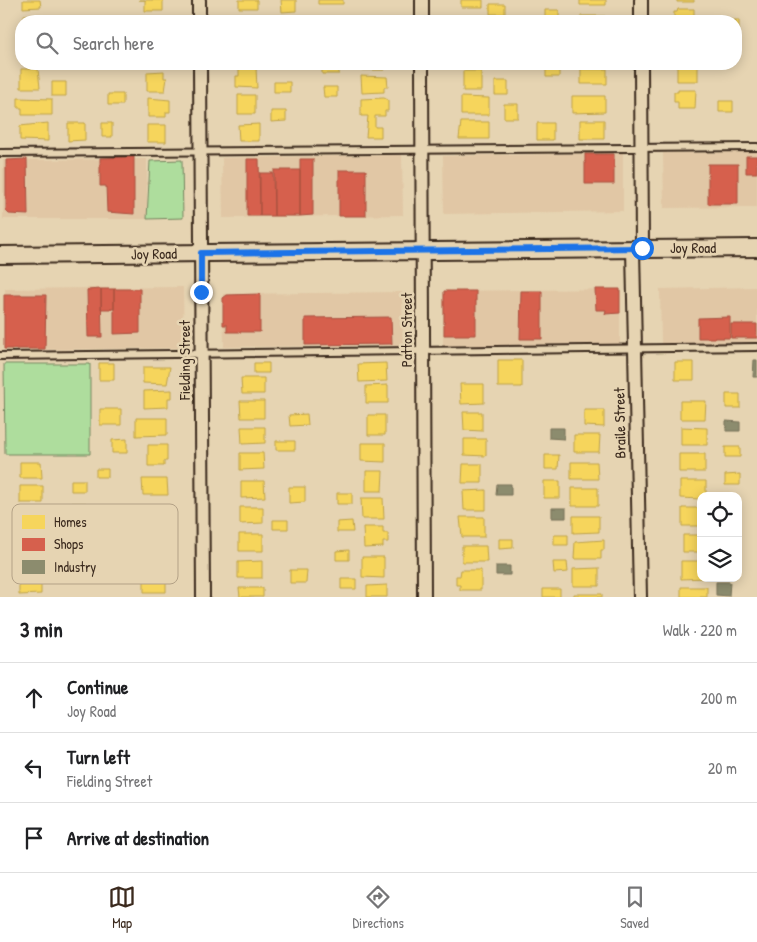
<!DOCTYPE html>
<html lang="en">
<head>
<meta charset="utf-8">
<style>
	body { margin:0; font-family:"Patrick Hand",sans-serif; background:#f2f2f2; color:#202124 }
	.controls { position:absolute; right:15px; bottom:15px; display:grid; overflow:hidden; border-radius:10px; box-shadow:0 2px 12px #0003 }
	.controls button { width:45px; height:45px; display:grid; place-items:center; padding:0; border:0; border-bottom:1px solid #e0e0e0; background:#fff; color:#202124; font:25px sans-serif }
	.stop { position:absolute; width:15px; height:15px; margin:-11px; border:4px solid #1a73e8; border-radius:50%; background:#fff }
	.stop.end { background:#1a73e8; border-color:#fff; box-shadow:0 1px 5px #0008 }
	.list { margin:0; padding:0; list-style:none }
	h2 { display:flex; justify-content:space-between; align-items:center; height:65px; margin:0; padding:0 20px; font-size:21px }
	h2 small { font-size:16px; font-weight:400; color:#757577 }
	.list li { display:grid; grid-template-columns:32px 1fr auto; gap:15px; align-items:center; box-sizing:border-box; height:70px; padding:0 20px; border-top:1px solid #e0e0e0 }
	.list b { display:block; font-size:19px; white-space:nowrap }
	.list p { margin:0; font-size:16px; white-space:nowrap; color:#757577 }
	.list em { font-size:16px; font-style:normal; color:#757577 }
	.icon { flex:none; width:28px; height:28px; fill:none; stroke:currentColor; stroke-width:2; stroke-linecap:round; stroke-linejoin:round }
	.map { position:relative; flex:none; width:757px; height:597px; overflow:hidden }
	.search { position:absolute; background:#fff; box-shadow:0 2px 12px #0003; left:15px; right:15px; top:15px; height:55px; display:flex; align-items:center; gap:12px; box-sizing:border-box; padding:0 18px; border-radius:20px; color:#757577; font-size:19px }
	.sheet { height:275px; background:#fff }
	nav { display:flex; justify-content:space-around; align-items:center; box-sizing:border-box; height:70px; border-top:1px solid #e0e0e0; background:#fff; font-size:14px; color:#757577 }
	nav a { display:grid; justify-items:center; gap:2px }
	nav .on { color:#3b2a1e }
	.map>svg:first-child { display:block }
</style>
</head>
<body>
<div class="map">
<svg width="757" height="597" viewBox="0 0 757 597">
	<rect width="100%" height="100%" fill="#e6d4b2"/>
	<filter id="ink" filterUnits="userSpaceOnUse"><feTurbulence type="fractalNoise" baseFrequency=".02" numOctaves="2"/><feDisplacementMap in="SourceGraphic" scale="10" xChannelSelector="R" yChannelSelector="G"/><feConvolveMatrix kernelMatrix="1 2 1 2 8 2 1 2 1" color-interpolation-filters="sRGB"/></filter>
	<g filter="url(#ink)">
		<path fill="#e1c7a5" d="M757,152V207L664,208L663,153Z
			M623,153V211L444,214L443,156Z
			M402,155L403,215L223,218L222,158Z
			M147,159V219H3V160Z
			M183,287L184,348L5,350V289Z
			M757,287V343L661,344L660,289Z
			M620,289V345L443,346V291Z
			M402,292L403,345L224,347L223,294Z"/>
		<path fill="#aedd9d" stroke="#74845e" d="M182,160L183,218L147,219L150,161Z
			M4,364H90V454H5Z"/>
		<path fill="#f6d55c" stroke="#bea249" d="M23,0H40L41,7L23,8Z
			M139,0H163V11H145V0Z
			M239,0H257V8H239Z
			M281,0H296V11L282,12Z
			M318,0H343V4H318Z
			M461,0H483V7H461Z
			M580,0H606V5H580Z
			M677,0H694V2H677Z
			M490,4H505V14H490Z
			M678,9H694V21H674V12H677Z
			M545,10H559V21H545Z
			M24,15H41V21H24Z
			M265,15V21H241L240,16Z
			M581,16H605V21H581Z
			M461,18H484V21H461Z
			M723,20H739V32H736V21Z
			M322,64H339V74H322Z
			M360,64H384V70H360Z
			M495,64H509V67H495Z
			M546,64H559V77H546Z
			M677,65H698V81H677Z
			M239,68H256L257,88L236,87V76H239Z
			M21,69H38L40,88H21Z
			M581,69H607V84H581Z
			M164,71V78H167L165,91H147V72Z
			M463,71H481V91H463Z
			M361,76L387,77L388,87H384V92L362,93Z
			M495,81H508V95H495Z
			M52,82H66V96H52Z
			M274,82H290V92H274Z
			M323,87H337V97H324Z
			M678,90H696L695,109H678V102H674V92H678Z
			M108,94H123V105H108Z
			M238,95H255V114H238Z
			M572,96H605V112L572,113Z
			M461,97L489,98V115H461Z
			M18,98L52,99V115H22V108H18Z
			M148,98L170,100V112H166V117H148Z
			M384,98L388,100V111H385V116H375V127H381V137H366L368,116H361V99Z
			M719,101H733V112H719Z
			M504,104H518V118H504Z
			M271,111H286V121L271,122Z
			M580,120H604V139H580Z
			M461,122H489V139H459Z
			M48,123V141L20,140V126Z
			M68,123H85V140L68,141Z
			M102,123H112V137H102Z
			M537,123H553V140H537Z
			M259,124V141H239L238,125Z
			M147,125H166V142H147Z
			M498,360H522V387H498Z
			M675,362H694V380H675Z
			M99,363H114V380H99Z
			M254,363H269V373H254Z
			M386,363L387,381L359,382L358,364Z
			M143,367H170L167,384L143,383Z
			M241,378H264V394H242Z
			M460,384H484V403L461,404Z
			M388,385V403H366V386Z
			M172,390V398H168V407L144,408V391Z
			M726,394H740V408H726Z
			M240,401H264V418H241Z
			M680,401H706L705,419H680Z
			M100,409H121V425H100Z
			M584,410H604V427L584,426Z
			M463,412H482V431L464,430Z
			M307,414L308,425L290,426L289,415Z
			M368,415H385V435H368Z
			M136,418H167V435L136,436Z
			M241,427H265V443L242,444Z
			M681,427L707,428V445H681Z
			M574,435H600L599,452H574Z
			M127,439V453H112V440Z
			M464,439H486V456L464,455Z
			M276,441H295V450H276Z
			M361,443H385V462L361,461Z
			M148,445H167V461H164V466H148Z
			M725,447H740V457H725Z
			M240,453H263L264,469L240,470Z
			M679,454H705V472H679Z
			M545,455H559L558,469H545Z
			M20,462H41L42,478H20Z
			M571,462H597L598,479H571Z
			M463,464H482V483H462Z
			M96,469H108V477H96Z
			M366,471H383L382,491H366Z
			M740,474V485H725V475Z
			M142,479H167L168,495H143Z
			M71,480H85V491H71Z
			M241,481H264L265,497L241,498Z
			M544,481H560V498H544Z
			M680,481H706V496H701V499L680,498Z
			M20,486H43V503H20Z
			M289,487H305V502L289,503Z
			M572,488H598V506H572Z
			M486,490V510H464L463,491Z
			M337,493H352V504H337Z
			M361,498H383L384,519H362Z
			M72,503H86V513H72Z
			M240,507H263V523L240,524Z
			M682,508H701V526H682Z
			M573,516H599V532L573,533Z
			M460,517H484V537H462Z
			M273,520H288V529H273Z
			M352,521L353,532H337V522Z
			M363,527H383V533H388V542H383V547L364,548Z
			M239,534H263V551H239Z
			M554,535H568V545H554Z
			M683,535H701V552H683Z
			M499,539H513V548L499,549Z
			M604,540V550H601V559H574L575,542Z
			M462,546H486L487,562H462Z
			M349,550V560H336V551Z
			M362,557H384V578L362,577Z
			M262,561V578H238V562Z
			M681,561H701V578H707L681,579Z
			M553,562H567L568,572L554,573Z
			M599,568V586H573V569Z
			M290,570H307L306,583H290Z
			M461,570H481V590H460V585H456V576H460Z
			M144,576H166V592H144Z
			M19,577H41V594L19,595Z
			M341,579H356V589H341Z
			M387,585V597H367V586Z
			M681,587H707V597H681Z
			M239,588H263V597H240Z
			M543,589H560V597H543Z
			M574,594H602V597H574Z"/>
		<path fill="#d6604d" stroke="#a8503f" d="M585,154H614V184H585Z
			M746,156H757V173H746Z
			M134,157V214L107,212L106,186H100V158Z
			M27,159L28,215L9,214L6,211V160Z
			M247,159H259L260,216H247Z
			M300,159H313V215L300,216Z
			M708,164H738V204H708Z
			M274,170H300V216H274Z
			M339,170H366V216H339Z
			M260,173H273L274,216H260Z
			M101,289L102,337H88L87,290Z
			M101,289H114V309H101Z
			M114,289H140V333L114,334Z
			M595,289H620V313L605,314L606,310H596Z
			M444,291H476V335H444Z
			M521,291H542V339H520Z
			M260,294V332H227V325H223V298L227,295Z
			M4,295H46L45,349H4Z
			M391,317L392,344L305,345V318Z
			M730,317V338H698V318Z
			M731,324H757V338H731Z"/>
		<path fill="#8c8c6e" stroke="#746f56" d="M754,360H757V377H753Z
			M726,421L740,422V431H726Z
			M549,428H564V439L549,438Z
			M497,484H511V495H496Z
			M552,508H566V518H552Z
			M496,566H510V575H496Z
			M716,582H730L729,596L716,595Z"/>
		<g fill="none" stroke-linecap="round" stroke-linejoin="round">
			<defs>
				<path id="service" d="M0,153L757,147
					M0,356L757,347"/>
				<path id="minor" d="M199,0V21
					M422,0V21
					M641,0V21
					M200,64L203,597
					M422,64L424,597
					M641,64L642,248
					M633,249L640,597"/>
				<path id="secondary" d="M0,255L757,248"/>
			</defs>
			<use href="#service" stroke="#3b2a1e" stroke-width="10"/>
			<use href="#minor" stroke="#3b2a1e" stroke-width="16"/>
			<use href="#secondary" stroke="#3b2a1e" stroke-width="20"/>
			<use href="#service" stroke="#e6d4b2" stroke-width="6"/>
			<use href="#minor" stroke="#e6d4b2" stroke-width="12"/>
			<use href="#secondary" stroke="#e6d4b2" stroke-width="16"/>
		</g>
	</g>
	<g fill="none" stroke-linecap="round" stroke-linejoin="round" filter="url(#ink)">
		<path stroke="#1a73e8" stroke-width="6" d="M201,292V253L642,248"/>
	</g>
	<g text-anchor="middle" stroke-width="5" stroke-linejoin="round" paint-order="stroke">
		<g font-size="15" fill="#3b2a1e" stroke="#e6d4b2">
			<text x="693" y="253">Joy Road</text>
			<text transform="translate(154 254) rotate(-1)" y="5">Joy Road</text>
			<text transform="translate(407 330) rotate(-90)" y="5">Patton Street</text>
			<text transform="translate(185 360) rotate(-90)" y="5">Fielding Street</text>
			<text transform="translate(620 423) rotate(-91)" y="5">Braile Street</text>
		</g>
	</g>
	<rect x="12" y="504" width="166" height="80" rx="8" fill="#e6d4b2" stroke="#b3a186" stroke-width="1"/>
	<rect x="22" y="515" width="23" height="14" fill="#f6d55c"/>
	<rect x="22" y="538" width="23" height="13" fill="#d6604d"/>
	<rect x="22" y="560" width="23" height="14" fill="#8c8c6e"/>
	<g font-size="14" fill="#3b2a1e">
		<text x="54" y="527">Homes</text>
		<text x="54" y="549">Shops</text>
		<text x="54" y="572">Industry</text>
	</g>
</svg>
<div class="controls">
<button><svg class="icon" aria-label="locate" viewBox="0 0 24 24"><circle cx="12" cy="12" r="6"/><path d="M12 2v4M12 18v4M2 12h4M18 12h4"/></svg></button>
<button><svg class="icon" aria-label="layers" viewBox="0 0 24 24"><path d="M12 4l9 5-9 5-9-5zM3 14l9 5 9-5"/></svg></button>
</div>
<div class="stop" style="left:642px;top:248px"></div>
<div class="stop end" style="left:201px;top:292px"></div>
<div class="search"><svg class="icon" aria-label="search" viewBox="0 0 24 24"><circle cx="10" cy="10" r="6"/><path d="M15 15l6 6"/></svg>Search here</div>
</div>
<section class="sheet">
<h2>3 min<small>Walk · 220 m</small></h2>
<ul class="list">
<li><svg class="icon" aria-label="ahead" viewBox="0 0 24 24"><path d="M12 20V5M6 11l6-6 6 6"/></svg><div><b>Continue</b><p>Joy Road</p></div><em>200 m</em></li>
<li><svg class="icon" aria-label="left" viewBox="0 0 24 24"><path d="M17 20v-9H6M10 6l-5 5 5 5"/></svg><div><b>Turn left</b><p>Fielding Street</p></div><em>20 m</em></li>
<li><svg class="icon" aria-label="arrive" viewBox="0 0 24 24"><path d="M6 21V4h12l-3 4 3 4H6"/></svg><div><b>Arrive at destination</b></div></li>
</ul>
</section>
<nav>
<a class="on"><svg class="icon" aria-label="map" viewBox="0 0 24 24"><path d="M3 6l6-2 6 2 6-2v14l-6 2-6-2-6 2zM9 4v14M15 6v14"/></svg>Map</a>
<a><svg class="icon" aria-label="directions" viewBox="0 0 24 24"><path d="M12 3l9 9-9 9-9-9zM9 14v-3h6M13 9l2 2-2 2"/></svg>Directions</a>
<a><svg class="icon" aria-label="saved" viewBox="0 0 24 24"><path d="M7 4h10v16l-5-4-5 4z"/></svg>Saved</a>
</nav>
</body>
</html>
